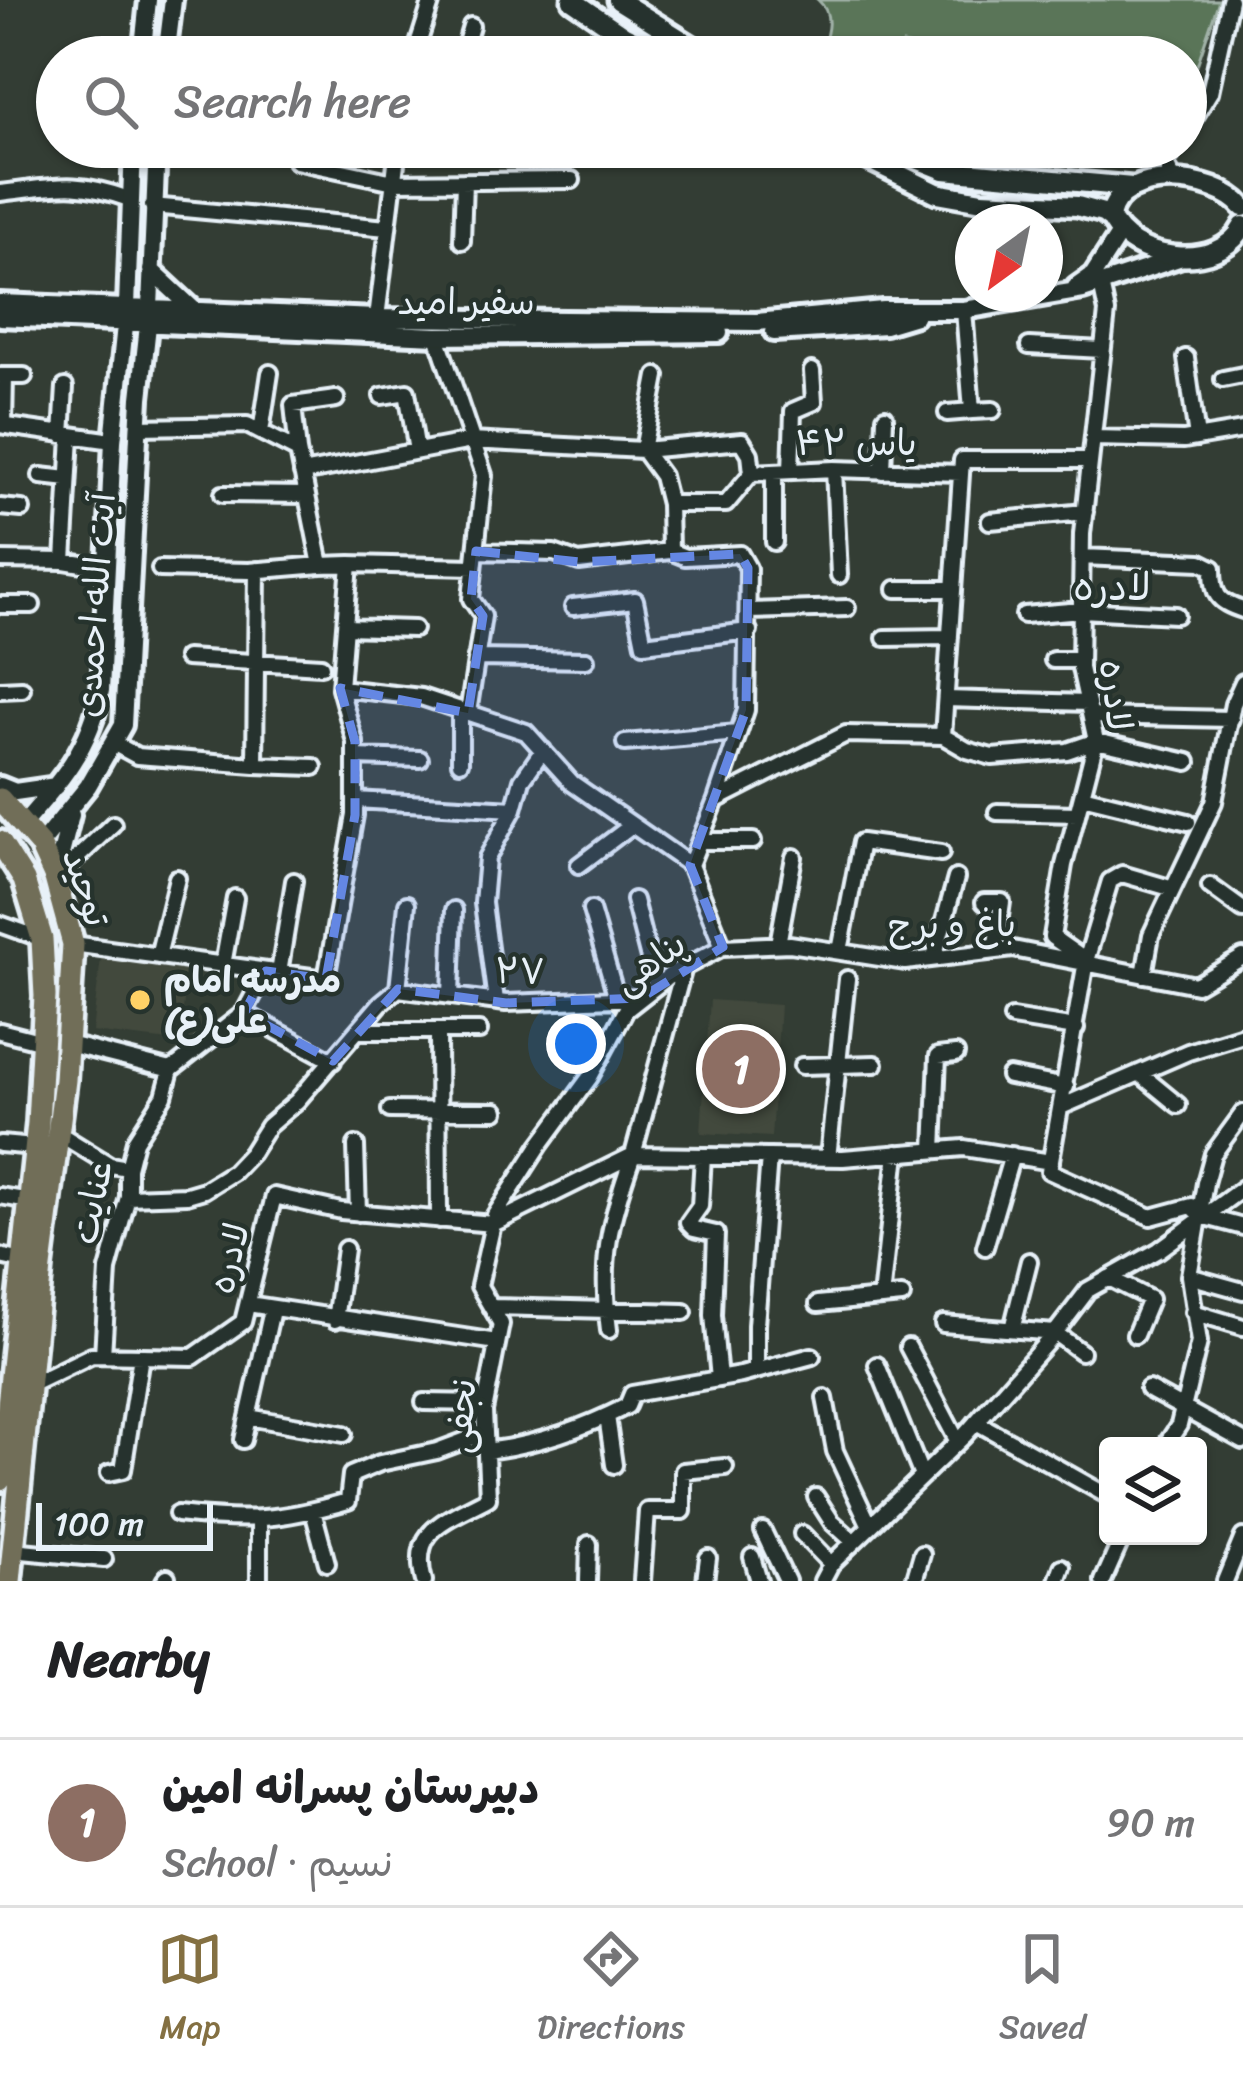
<!DOCTYPE html>
<html lang="en">
<head>
<meta charset="utf-8">
<style>
	body { margin:0; font-family:Sriracha,"Playpen Sans Arabic",sans-serif; background:#f6f6f6; color:#202124 }
	.controls { position:absolute; right:36px; bottom:36px; display:grid; overflow:hidden; border-radius:12px; box-shadow:0 3px 9px #0004 }
	.controls button { width:108px; height:108px; display:grid; place-items:center; padding:0; border:0; border-bottom:3px solid #e0e0e0; background:#fff; color:#202124; font:60px sans-serif }
	.compass { position:absolute; left:955px; top:204px; width:108px; height:108px; border-radius:50%; background:#fff; box-shadow:0 3px 9px #0004; rotate:213deg }
	.scale { position:absolute; left:36px; bottom:30px; width:177px; box-sizing:border-box; padding-left:12px; border:6px solid #e8f1f8; border-top:0; font-size:33px; line-height:42px; white-space:nowrap; color:#e8f1f8; -webkit-text-stroke:9px #26332d; paint-order:stroke }
	.you { position:absolute; left:576px; top:1044px; width:42px; height:42px; margin:-30px; border:9px solid #fff; border-radius:50%; background:#1a73e8; box-shadow:0 0 0 18px #1a73e833 }
	.badge { display:grid; place-items:center; width:78px; height:78px; border-radius:50%; background:#847042; color:#fff; font-size:39px; font-weight:700 }
	.pin { position:absolute; translate:-50% -50%; border:6px solid #fff; box-shadow:0 3px 12px #0006 }
	.list { margin:0; padding:0; list-style:none }
	h2 { display:flex; justify-content:space-between; align-items:center; height:156px; margin:0; padding:0 48px; font-size:51px }
	h2 small { font-size:39px; font-weight:400; color:#757577 }
	.list li { display:grid; grid-template-columns:78px 1fr auto; gap:36px; align-items:center; box-sizing:border-box; height:168px; padding:0 48px; border-top:3px solid #e0e0e0 }
	.list b { display:block; font-size:45px; white-space:nowrap }
	.list p { margin:0; font-size:39px; white-space:nowrap; color:#757577 }
	.list em { font-size:39px; font-style:normal; color:#757577 }
	.icon { flex:none; width:66px; height:66px; fill:none; stroke:currentColor; stroke-width:2; stroke-linecap:round; stroke-linejoin:round }
	.map { position:relative; flex:none; width:1243px; height:1581px; overflow:hidden }
	.search { position:absolute; background:#fff; box-shadow:0 3px 9px #0004; left:36px; right:36px; top:36px; height:132px; display:flex; align-items:center; gap:30px; box-sizing:border-box; padding:0 42px; border-radius:66px; color:#757577; font-size:45px }
	.sheet { height:324px; background:#fff }
	nav { display:flex; justify-content:space-around; align-items:center; box-sizing:border-box; height:168px; border-top:3px solid #e0e0e0; background:#fff; font-size:33px; color:#757577 }
	nav a { display:grid; justify-items:center; gap:6px }
	nav .on { color:#847042 }
	.map>svg:first-child { display:block }
</style>
</head>
<body>
<div class="map">
<svg width="1243" height="1581" viewBox="0 0 1243 1581">
	<rect width="100%" height="100%" fill="#333d34"/>
	<filter id="ink" filterUnits="userSpaceOnUse"><feTurbulence type="fractalNoise" baseFrequency=".00833" numOctaves="2"/><feDisplacementMap in="SourceGraphic" scale="24" xChannelSelector="R" yChannelSelector="G"/><feConvolveMatrix kernelMatrix="1 2 1 2 8 2 1 2 1" color-interpolation-filters="sRGB"/></filter>
	<g filter="url(#ink)">
		<path fill="#42493d" d="M101,958L188,968L179,1042L92,1032Z
			M710,1000L780,1005L771,1137L701,1133Z"/>
		<path fill="#5a7459" stroke="#a1b2a8" stroke-width="3" d="M818,0H1219L1186,98V57H1040L1042,47L1025,42L1020,57H969L903,44L899,57H820C826,37 836,16 818,0Z"/>
		<g fill="none" stroke-linecap="round" stroke-linejoin="round">
			<defs>
				<path id="minor" d="M414,57L432,0
					M462,57L471,26
					M1186,131L1210,92L1230,0
					M1175,147L1166,164L1175,182
					M296,161L394,182L572,180
					M0,193C55,187 74,179 129,199
					M152,206L387,228
					M462,241L464,181
					M377,318L398,147
					M437,336L484,475L471,599L483,616L468,713
					M1029,346L1102,350
					M1186,358L1197,438
					M0,376H24
					M657,376L643,450L742,441L750,454L752,473
					M1223,379L1243,375
					M382,396L407,392L417,451
					M972,411L993,410
					M947,413L972,411L964,310
					M0,425L113,441
					M4,425L5,376
					M139,427L247,425L298,451L321,565L350,564L340,688
					M261,432L270,373
					M62,435L65,387
					M1093,438L1184,440L1243,430
					M298,451L293,405L336,399
					M834,469L839,575
					M791,471L793,411L814,402L812,371
					M883,471L885,417
					M774,472V542
					M302,473L471,441L643,450L662,476L669,504H726L752,473L834,469L961,473
					M41,476L68,479
					M223,494L307,495
					M669,504L670,551L685,557L740,554L748,568L746,710L716,800
					M0,507L22,509
					M990,521L1085,512
					M476,551L554,553L579,562L670,551
					M1082,557L1201,562L1213,568C1213,595 1217,602 1243,610
					M0,560L64,561L107,568
					M64,561L71,436
					M350,564L474,567
					M160,569L249,571L321,565
					M896,589H953
					M0,605H32
					M573,607L635,600L644,644L749,631
					M749,611L847,608
					M1024,615L1081,610L1176,615
					M345,627L414,629
					M885,638L950,637
					M186,658L321,666
					M476,658L586,660
					M1053,660H1080
					M0,690L22,689
					M946,699L1088,703
					M1091,716L1231,719
					M943,736L967,750L992,757L1067,751L1096,741L1188,762
					M625,743L738,733
					M115,744L137,756L255,765L257,570
					M355,757L420,759
					M460,762V710
					M255,765L314,767
					M1082,796L1188,822
					M355,800L514,809
					M997,812L1077,814
					M700,841H753
					M579,865L632,825
					M56,878L113,824
					M1210,886L1243,910
					M1170,888L1122,874L1110,881L1086,961L1049,1171L1151,1217L1192,1206L1202,1216L1243,1227
					M634,900L656,986
					M984,902H1002L995,951
					M591,910L617,999
					M0,924L42,939
					M73,944L326,979L355,815V742L340,688L421,697L526,732L572,783L690,865
					M778,944L794,857
					M723,947L790,944L905,962L1013,949L1196,985L1243,957
					M840,951L861,842L941,853
					M158,956L177,878
					M934,958L956,878
					M1086,961L1052,937L1064,865L1096,741L1080,668L1082,534L1107,312L1101,284
					M223,965L235,898
					M684,967L633,1155L843,1158L964,1148L1051,1162
					M279,973L294,881
					M1144,975L1151,935L1214,802L1233,704L1243,682
					M398,989L506,1003L641,998
					M451,996L454,910
					M496,1001L483,903L487,858L514,809L522,780L543,750
					M244,1013L333,1061
					M1012,1018L1076,1028
					M0,1031L43,1042
					M359,1031H479
					M438,1031L439,1220
					M68,1044L171,1070L244,1013L266,971
					M802,1066L875,1064
					M1139,1073L1178,1105
					M1009,1076L1066,1087
					M1063,1106L1188,1052L1243,1035
					M390,1110L496,1111
					M58,1133L110,1165L128,1168
					M0,1144L35,1147
					M356,1145L358,1213
					M934,1150L938,1056L956,1054
					M703,1156L700,1206L688,1223L694,1229L716,1234L713,1315L719,1379
					M828,1158L847,979
					M0,1196L30,1201
					M128,1197L187,1195L204,1190L233,1172L251,1153L268,1126L297,1101L381,1003L398,989L407,904
					M493,1224L633,1155
					M985,1247L1012,1155
					M0,1256L23,1261
					M1189,1276L1243,1291
					M1109,1278L1150,1299L1135,1335
					M881,1298L897,1153
					M248,1304L497,1342
					M818,1304L902,1296
					M492,1307L684,1312
					M1193,1312L1243,1327
					M335,1320L345,1249
					M943,1324L1055,1333L1081,1352
					M1012,1329L1029,1261
					M609,1330C600,1259 609,1222 633,1155
					M908,1347L958,1442
					M103,1355L108,1270L128,1197V1168L135,1141L164,1096L171,1070
					M877,1365L922,1476
					M756,1371V1325L769,1157
					M28,1386L92,1355L193,1357L243,1322L274,1196L341,1211L493,1224
					M1148,1389L1243,1441
					M825,1398L835,1451L870,1526
					M424,1402L485,1403
					M607,1416L614,1465
					M248,1417L344,1434
					M976,1422L1108,1496
					M243,1440L272,1310
					M1165,1446L1179,1425L1199,1342L1189,1276L1205,1183L1213,1154L1243,1113
					M486,1451C535,1445 582,1429 627,1406L632,1394L741,1375L812,1356
					M109,1473L123,1470L141,1356
					M816,1497L832,1522L854,1542
					M313,1511L327,1563
					M177,1514C249,1522 278,1521 348,1501L351,1475L380,1463L437,1451L485,1433
					M763,1531L787,1581
					M802,1534L831,1564
					M12,1550L104,1559
					M752,1557L759,1581
					M164,1581L167,1577
					M259,1581V1521
					M424,1581C409,1528 448,1520 488,1498L484,1411L501,1324L479,1286L495,1215L540,1145L590,1077L626,1010L673,973L723,947L690,865L716,800L846,734L943,736L962,460H1090
					M588,1581L589,1544
					M642,1581L647,1511H683V1471L725,1467
					M705,1581L708,1558
					M822,1581L831,1564L964,1436L1055,1333L1088,1290L1159,1250L1243,1188
					M914,1581L922,1554
					M1057,1581L1062,1567
					M1103,1581L1123,1536
					M1225,1581L1243,1537"/>
				<path id="tertiary" d="M142,57L148,0
					M166,57L173,0
					M151,270L193,309
					M1076,287L1093,275L1120,233
					M0,303L377,318L757,322L883,310H964L1083,290L1185,256
					M0,317L437,336L719,333
					M774,332L885,325L915,316
					M0,786L15,792L56,786
					M23,824C60,782 91,747 101,690L113,441L127,306L133,147
					M40,845L88,786L123,725L140,398L150,307L157,147
					M55,878L71,815"/>
				<path id="secondary" d="M572,0L623,35L666,57
					M618,0L709,57
					M843,147L937,193L982,201L1077,206L1103,213L1112,220
					M887,147L944,170L1132,187
					M1243,207C1217,175 1121,165 1110,216C1128,261 1219,274 1243,226"/>
				<path id="primary" d="M0,799L40,845L55,878L73,944L65,1080L41,1267L10,1581
					M0,842L24,880L42,939L45,996L38,1123L0,1480"/>
			</defs>
			<use href="#minor" stroke="#e8f1f8" stroke-width="22"/>
			<use href="#tertiary" stroke="#e8f1f8" stroke-width="26"/>
			<use href="#secondary" stroke="#e8f1f8" stroke-width="27"/>
			<use href="#primary" stroke="#e8f1f8" stroke-width="30"/>
			<use href="#minor" stroke="#26332d" stroke-width="14"/>
			<use href="#tertiary" stroke="#26332d" stroke-width="16"/>
			<use href="#secondary" stroke="#26332d" stroke-width="18"/>
			<use href="#primary" stroke="#716e59" stroke-width="21"/>
		</g>
	</g>
	<path fill="#6487e3" fill-opacity="0.2" stroke="#6487e3" stroke-width="9" stroke-dasharray="24 15" stroke-linejoin="round" d="M476,551L579,562L740,554L748,568L746,710L690,865L723,947L641,998L506,1003L398,989L333,1061L244,1013L266,971L326,979L355,815V742L340,688L468,713L483,616L471,599Z"/>
	<circle fill="#ffd166" stroke="#26332d" stroke-width="4.5" cx="140" cy="1000" r="12"/>
	<g text-anchor="middle" stroke-width="9" stroke-linejoin="round" paint-order="stroke">
		<g font-size="36" fill="#e8f1f8" stroke="#26332d">
			<text x="466" y="314">سفیر امید</text>
			<text x="856" y="455">یاس ۴۲</text>
			<text transform="translate(94 605) rotate(-86)" y="13">آیت الله احمدی</text>
			<text transform="translate(1117 695) rotate(83)" y="13">لادره</text>
			<text transform="translate(87 887) rotate(72)" y="13">توحید</text>
			<text transform="translate(952 924) rotate(-1)" y="13">باغ و برج</text>
			<text transform="translate(649 962) rotate(-36)" y="13">پناهی</text>
			<text transform="translate(520 970) rotate(1)" y="13">۲۷</text>
			<text transform="translate(91 1202) rotate(-78)" y="13">عنایت</text>
			<text transform="translate(228 1258) rotate(-76)" y="13">لادره</text>
			<text transform="translate(460 1416) rotate(-86)" y="13">نجفی</text>
		</g>
		<g font-size="36" font-weight="bold" fill="#e8f1f8" stroke="#26332d" text-anchor="start">
			<text x="164" y="992">مدرسه امام<tspan x="164" dy="41">علی(ع)</tspan></text>
		</g>
		<g font-size="39" fill="#e8f1f8" stroke="#26332d">
			<text x="1112" y="600">لادره</text>
		</g>
	</g>
</svg>
<div class="controls">
<button><svg class="icon" aria-label="layers" viewBox="0 0 24 24"><path d="M12 4l9 5-9 5-9-5zM3 14l9 5 9-5"/></svg></button>
</div>
<svg class="compass" viewBox="-18 -18 36 36"><path d="M0-13l5 13h-10z" fill="#e53935"/><path d="M0 13l5-13h-10z" fill="#757577"/></svg>
<div class="scale">100 m</div>
<div class="you"></div>
<div class="pin badge" style="left:741px;top:1069px;background:#8d6e63">1</div>
<div class="search"><svg class="icon" aria-label="search" viewBox="0 0 24 24"><circle cx="10" cy="10" r="6"/><path d="M15 15l6 6"/></svg>Search here</div>
</div>
<section class="sheet">
<h2>Nearby<small></small></h2>
<ul class="list">
<li><span class="badge" style="background:#8d6e63">1</span><div><b>دبیرستان پسرانه امین</b><p>School · نسیم</p></div><em>90 m</em></li>
</ul>
</section>
<nav>
<a class="on"><svg class="icon" aria-label="map" viewBox="0 0 24 24"><path d="M3 6l6-2 6 2 6-2v14l-6 2-6-2-6 2zM9 4v14M15 6v14"/></svg>Map</a>
<a><svg class="icon" aria-label="directions" viewBox="0 0 24 24"><path d="M12 3l9 9-9 9-9-9zM9 14v-3h6M13 9l2 2-2 2"/></svg>Directions</a>
<a><svg class="icon" aria-label="saved" viewBox="0 0 24 24"><path d="M7 4h10v16l-5-4-5 4z"/></svg>Saved</a>
</nav>
</body>
</html>
